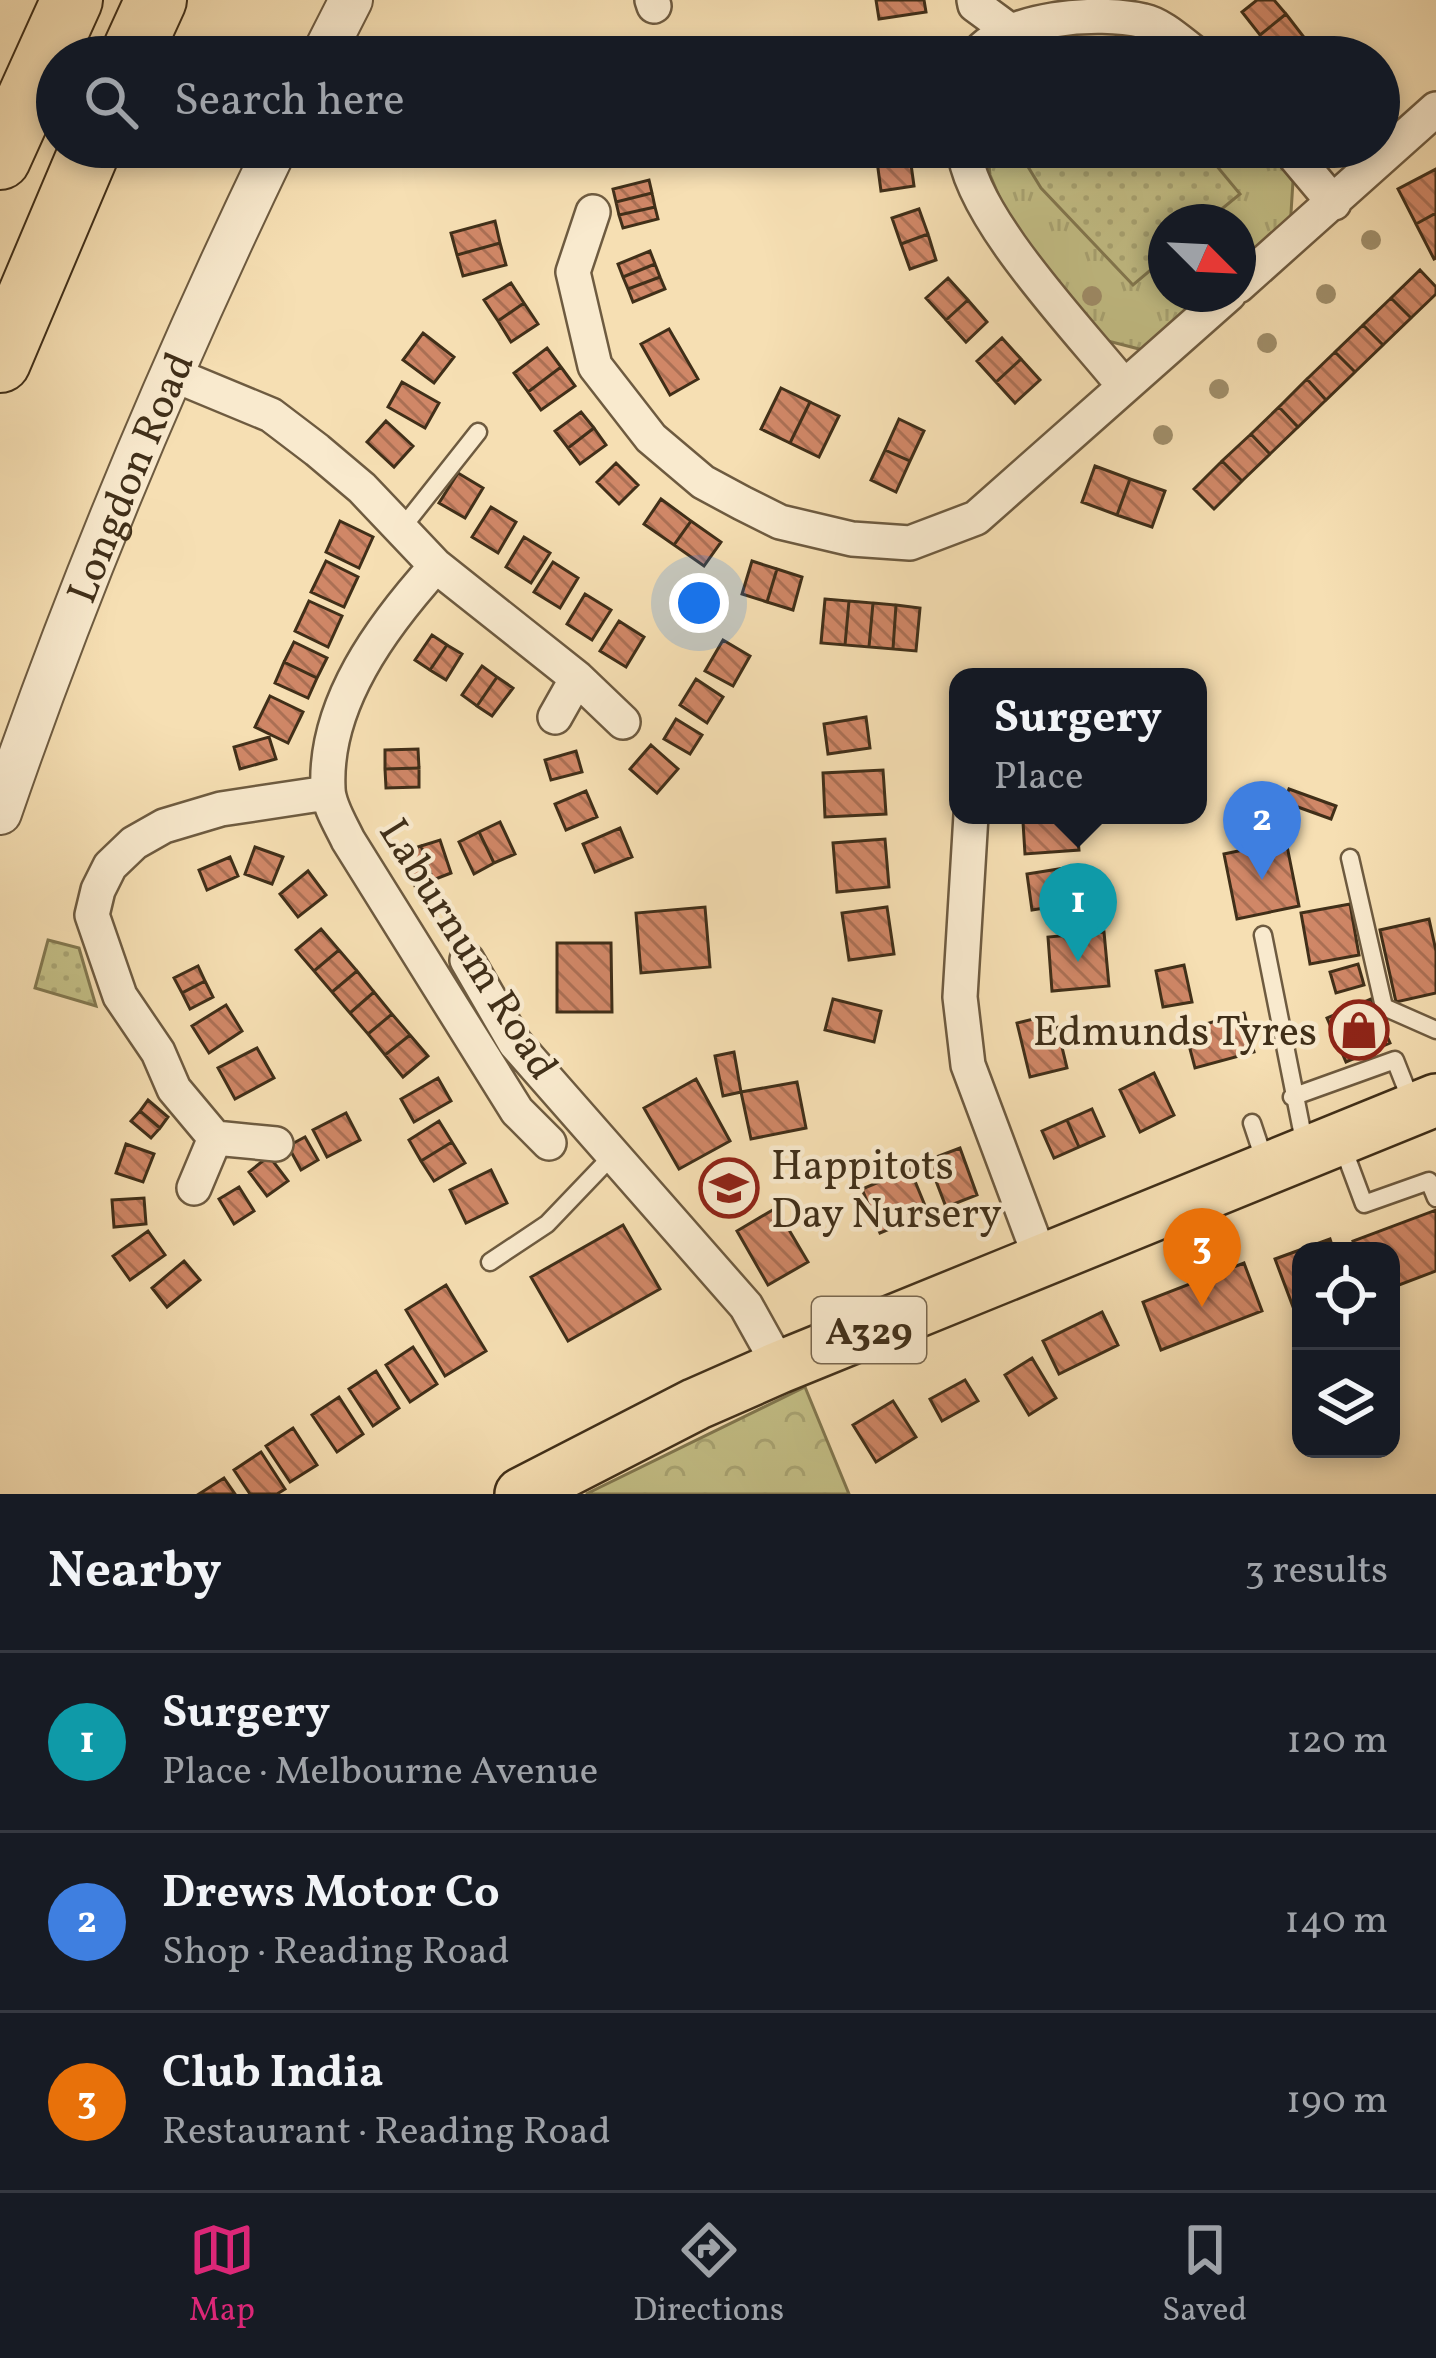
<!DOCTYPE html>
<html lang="en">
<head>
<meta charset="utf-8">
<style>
	body { margin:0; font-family:Vollkorn,serif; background:#242831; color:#f1f3f6 }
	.controls { position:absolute; right:36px; bottom:36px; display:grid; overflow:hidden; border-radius:24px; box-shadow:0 6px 18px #0003 }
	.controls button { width:108px; height:108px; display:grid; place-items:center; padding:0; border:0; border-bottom:3px solid #363941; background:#171b24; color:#f1f3f6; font:60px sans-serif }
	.compass { position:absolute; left:1148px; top:204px; width:108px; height:108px; border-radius:50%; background:#171b24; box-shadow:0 6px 18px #0003; rotate:114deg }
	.you { position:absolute; left:699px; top:603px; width:42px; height:42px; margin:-30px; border:9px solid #fff; border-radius:50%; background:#1a73e8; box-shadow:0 0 0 18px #1a73e833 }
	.badge { display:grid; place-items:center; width:78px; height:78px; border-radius:50%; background:#db2777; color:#fff; font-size:39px; font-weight:700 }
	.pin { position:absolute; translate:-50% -99px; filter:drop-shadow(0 3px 6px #0008) }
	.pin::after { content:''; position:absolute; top:63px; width:42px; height:36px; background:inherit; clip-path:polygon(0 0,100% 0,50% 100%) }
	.popup { position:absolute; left:949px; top:668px; width:258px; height:156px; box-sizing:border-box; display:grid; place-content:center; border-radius:24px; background:#171b24; filter:drop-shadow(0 3px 9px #0005); font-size:39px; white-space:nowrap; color:#9ea1a6 }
	.popup b { font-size:45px; color:#f1f3f6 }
	.popup::after { content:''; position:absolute; left:50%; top:100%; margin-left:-24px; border:24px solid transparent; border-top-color:#171b24 }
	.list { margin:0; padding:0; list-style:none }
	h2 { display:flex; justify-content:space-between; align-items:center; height:156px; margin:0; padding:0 48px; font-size:51px }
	h2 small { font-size:39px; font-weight:400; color:#9ea1a6 }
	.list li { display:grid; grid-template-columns:78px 1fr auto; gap:36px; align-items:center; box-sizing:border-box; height:180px; padding:0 48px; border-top:3px solid #363941 }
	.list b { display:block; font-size:45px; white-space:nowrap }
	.list p { margin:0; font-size:39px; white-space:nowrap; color:#9ea1a6 }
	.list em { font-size:39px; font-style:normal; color:#9ea1a6 }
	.icon { flex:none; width:66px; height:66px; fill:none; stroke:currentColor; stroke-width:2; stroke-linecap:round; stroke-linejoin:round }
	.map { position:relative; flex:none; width:1436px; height:1494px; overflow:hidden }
	.search { position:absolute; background:#171b24; box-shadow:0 6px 18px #0003; left:36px; right:36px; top:36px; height:132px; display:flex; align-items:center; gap:30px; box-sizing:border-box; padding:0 42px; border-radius:66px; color:#9ea1a6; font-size:45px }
	.sheet { height:696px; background:#171b24 }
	nav { display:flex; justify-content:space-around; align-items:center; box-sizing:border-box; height:168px; border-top:3px solid #363941; background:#171b24; font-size:33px; color:#9ea1a6 }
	nav a { display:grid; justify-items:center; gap:6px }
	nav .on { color:#db2777 }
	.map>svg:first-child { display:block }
</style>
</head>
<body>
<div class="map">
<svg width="1436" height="1494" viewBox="0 0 1436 1494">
	<defs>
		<pattern id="grass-tufts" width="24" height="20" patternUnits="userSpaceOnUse" patternTransform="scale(3)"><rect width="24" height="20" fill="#c4c087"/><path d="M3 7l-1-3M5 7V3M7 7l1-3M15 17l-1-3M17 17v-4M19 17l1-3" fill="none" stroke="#a9a574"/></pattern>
		<pattern id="forest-crowns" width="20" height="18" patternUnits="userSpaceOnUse" patternTransform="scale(3)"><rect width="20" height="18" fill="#c4c087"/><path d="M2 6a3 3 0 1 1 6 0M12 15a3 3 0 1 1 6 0" fill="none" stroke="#a9a574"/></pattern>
		<pattern id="park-dots" width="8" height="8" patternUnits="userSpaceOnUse" patternTransform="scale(3)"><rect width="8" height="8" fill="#c4c087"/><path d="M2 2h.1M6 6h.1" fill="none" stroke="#a9a574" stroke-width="1.8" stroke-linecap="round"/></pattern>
		<pattern id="building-back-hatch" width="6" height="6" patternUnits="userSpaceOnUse" patternTransform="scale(3)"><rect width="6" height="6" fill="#d08767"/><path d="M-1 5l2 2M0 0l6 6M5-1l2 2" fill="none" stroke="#aa6f54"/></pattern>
	</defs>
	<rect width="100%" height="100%" fill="#f6dfb3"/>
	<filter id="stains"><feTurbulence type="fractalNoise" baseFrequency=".00167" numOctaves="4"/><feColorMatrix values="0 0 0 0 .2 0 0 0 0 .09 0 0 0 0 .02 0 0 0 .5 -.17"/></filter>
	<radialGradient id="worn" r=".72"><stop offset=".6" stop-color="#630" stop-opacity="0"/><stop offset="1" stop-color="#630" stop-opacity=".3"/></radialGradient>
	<path fill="url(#grass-tufts)" stroke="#827850" stroke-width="3" d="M1076,39L1137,41L1160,57H1010L1020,48Z
		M987,147H1265L1293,181L1290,229L1238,273V222H1166V294H1214L1147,351L1096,338L1016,236L990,175Z"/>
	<path fill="url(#forest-crowns)" stroke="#827850" stroke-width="3" d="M805,1387L849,1494H586Z"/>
	<path fill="url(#park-dots)" stroke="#827850" stroke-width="3" d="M1016,147H1201L1240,194L1206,222H1166V257L1133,285L1041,188Z
		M48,940L79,948L96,1006L35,988Z"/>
	<path fill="url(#building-back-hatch)" stroke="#402f19" stroke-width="3" d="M876,0H924L926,12L879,19Z
		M1257,0H1274L1286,14L1260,35L1242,12Z
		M1286,14L1303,36L1277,57L1260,35Z
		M897,41L922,47L920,57H894Z
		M875,147H909L910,157L877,161Z
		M910,157L914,186L881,191L877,161Z
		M1436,169V213L1416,224L1398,189Z
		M649,180L652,193L616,202L613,189Z
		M652,193L655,207L619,215L616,202Z
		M655,207L658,219L623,228L619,215Z
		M919,209L928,234L901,244L892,218Z
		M1436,213V258L1434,259L1416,224Z
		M495,221L500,243L457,255L451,233Z
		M928,234L936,260L910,269L901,244Z
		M500,243L506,265L463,276L457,255Z
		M650,251L655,264L623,277L618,264Z
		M655,264L660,277L628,289L623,277Z
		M1420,270L1436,287V294L1411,318L1391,298Z
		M660,277L665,289L633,302L628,289Z
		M948,278L968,300L946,320L926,298Z
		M511,283L524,303L498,321L484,300Z
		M1391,298L1411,318L1383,345L1363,325Z
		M968,300L987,322L966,342L946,320Z
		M524,303L538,324L511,342L498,321Z
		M1363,325L1383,345L1355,372L1335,352Z
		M669,329L698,379L670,395L641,344Z
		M423,333L454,357L434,383L403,360Z
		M1002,338L1021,359L996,382L977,361Z
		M547,348L561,367L528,392L514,373Z
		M1335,352L1355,372L1326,400L1307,379Z
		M1021,359L1040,380L1015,403L996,382Z
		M561,367L575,386L541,410L528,392Z
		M1307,379L1326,400L1298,427L1279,407Z
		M402,382L439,403L425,428L388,407Z
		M781,388L810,402L790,443L761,429Z
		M810,402L839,416L819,457L790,443Z
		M1279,407L1298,427L1270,454L1251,434Z
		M581,412L594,428L568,448L555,431Z
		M899,419L924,431L910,461L885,450Z
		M386,421L413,446L394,467L367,442Z
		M594,428L606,445L580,464L568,448Z
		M1251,434L1270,454L1242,481L1222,461Z
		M885,450L910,461L896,492L871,480Z
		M1222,461L1242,481L1214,509L1194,489Z
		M616,463L638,485L619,504L597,482Z
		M1095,466L1130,479L1117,515L1082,502Z
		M458,473L483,488L465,518L439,503Z
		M1130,479L1165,491L1152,527L1117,515Z
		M661,499L691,521L674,545L644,524Z
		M491,507L516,522L498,553L472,537Z
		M340,521L373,537L359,568L326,552Z
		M691,521L721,542L704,566L674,545Z
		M524,537L550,553L531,583L506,567Z
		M326,561L358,577L344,607L311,592Z
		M752,561L777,569L767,602L742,594Z
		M553,562L578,578L560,608L534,592Z
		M777,569L802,577L793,610L767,602Z
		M585,594L611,610L592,640L567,624Z
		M825,599L849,601L845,645L821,643Z
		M309,601L342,616L328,647L295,631Z
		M849,601L873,603L869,647L845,645Z
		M873,603L896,605L893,649L869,647Z
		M896,605L920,608L916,651L893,649Z
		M619,621L644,637L626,667L600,651Z
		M432,635L447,645L430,670L415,660Z
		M723,640L750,656L733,686L705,671Z
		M294,642L327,658L317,678L284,662Z
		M447,645L462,654L446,680L430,670Z
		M284,662L317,678L308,698L275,683Z
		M482,666L497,677L477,706L462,695Z
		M497,677L513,688L492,716L477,706Z
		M696,679L723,697L707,723L680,705Z
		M270,696L303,712L288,743L255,727Z
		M866,717L870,748L828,754L824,724Z
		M676,719L702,735L690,754L664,739Z
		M269,737L276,759L240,769L234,747Z
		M651,745L678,769L657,793L630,769Z
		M418,749L419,768L385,769V750Z
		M576,751L582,772L551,780L545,760Z
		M419,768V787L386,788L385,769Z
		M883,770L886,814L825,817L823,773Z
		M1289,789L1336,806L1331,819L1284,802Z
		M586,791L597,817L566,830L555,804Z
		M1076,817L1079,850L1025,854L1023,822Z
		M500,822L515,854L494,863L479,832Z
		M620,828L632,857L595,872L583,844Z
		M479,832L494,863L474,874L459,842Z
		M885,839L889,887L837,892L833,843Z
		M440,840L451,873L433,880L421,846Z
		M1286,841L1299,906L1237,919L1224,854Z
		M421,846L433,880L415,886L403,852Z
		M255,847L283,857L272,884L245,874Z
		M230,857L238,876L207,890L199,870Z
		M1071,867L1076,903L1032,910L1027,874Z
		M308,871L326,895L298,917L280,894Z
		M1350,904L1359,955L1310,964L1301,913Z
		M705,907L710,967L641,973L636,913Z
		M887,907L894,954L849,960L842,913Z
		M1429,919L1436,951V993L1396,1002L1380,930Z
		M321,929L339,950L314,971L296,950Z
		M1104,932L1109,986L1052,991L1048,937Z
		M557,943H611L612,1012H557Z
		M339,950L357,971L332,992L314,971Z
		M1358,964L1364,985L1336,993L1330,972Z
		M1184,965L1192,1002L1163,1007L1156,971Z
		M198,966L205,981L182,993L174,978Z
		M357,971L374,992L350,1013L332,992Z
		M205,981L213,997L190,1009L182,993Z
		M374,992L392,1014L368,1034L350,1013Z
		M833,999L881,1011L874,1042L825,1030Z
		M1371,999L1390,1043L1346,1062L1327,1018Z
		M226,1005L242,1031L209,1053L192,1026Z
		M1244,1013L1254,1052L1195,1068L1185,1030Z
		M392,1014L410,1035L385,1055L368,1034Z
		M1054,1014L1067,1068L1030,1077L1017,1023Z
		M410,1035L428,1056L403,1077L385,1055Z
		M257,1048L274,1078L235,1099L218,1068Z
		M734,1052L741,1092L723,1096L715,1056Z
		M1154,1073L1174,1115L1140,1132L1120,1090Z
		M438,1078L451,1101L414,1122L401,1099Z
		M696,1079L730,1141L679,1169L644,1108Z
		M797,1082L806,1128L751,1139L741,1092Z
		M148,1100L168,1117L160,1128L140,1111Z
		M1092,1109L1104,1136L1079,1147L1067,1120Z
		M140,1111L160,1128L151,1138L131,1121Z
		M346,1113L360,1140L327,1157L313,1130Z
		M1067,1120L1079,1147L1054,1158L1042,1131Z
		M439,1121L452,1142L421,1161L409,1140Z
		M305,1137L318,1160L301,1170L288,1146Z
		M452,1142L465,1163L434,1181L421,1161Z
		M126,1144L154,1154L143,1182L116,1173Z
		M960,1148L977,1195L946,1207L928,1160Z
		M269,1156L288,1181L267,1196L249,1172Z
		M910,1169L928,1213L880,1233L862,1189Z
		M491,1170L507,1203L466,1223L450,1190Z
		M239,1187L254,1211L234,1224L219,1199Z
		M144,1198L146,1224L114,1227L112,1200Z
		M776,1208L808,1262L768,1285L737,1231Z
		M1436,1210V1271L1391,1288V1251H1357L1353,1241Z
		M623,1225L660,1289L568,1341L531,1277Z
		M148,1231L165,1255L130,1280L113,1256Z
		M1330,1239L1334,1251H1301V1319L1298,1320L1275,1259Z
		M184,1261L200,1280L167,1307L152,1288Z
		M1244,1263L1262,1311L1161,1350L1143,1302Z
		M446,1285L486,1351L445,1376L406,1310Z
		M1102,1312L1118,1345L1059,1374L1043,1341Z
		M413,1347L437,1384L410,1402L386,1365Z
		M1032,1358L1056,1398L1029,1415L1005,1375Z
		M376,1371L399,1408L373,1426L349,1389Z
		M965,1380L978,1401L942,1421L930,1399Z
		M339,1397L363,1434L337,1452L312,1415Z
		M893,1401L916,1437L876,1462L853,1425Z
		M293,1428L317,1465L290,1482L266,1446Z
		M261,1452L285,1489L277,1494H250L234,1470Z
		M224,1478L235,1494H199Z"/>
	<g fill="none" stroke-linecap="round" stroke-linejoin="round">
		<defs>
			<path id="service" d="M402,528L478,432
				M1350,858L1384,1007L1436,1030
				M1263,935L1305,1146
				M1292,1097L1395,1060L1412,1103
				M1252,1123L1265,1162
				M1342,1145L1364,1204L1429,1181L1436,1198
				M490,1262L547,1224L613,1155"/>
			<path id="minor" d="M652,0L654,6
				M974,0L975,5L1009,30
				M975,57C1005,17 1098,10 1144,21C1163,25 1184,46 1200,57
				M964,147C968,215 1080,331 1124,386
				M1287,147L1334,203
				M593,212L573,272L595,366L651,438L703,482L742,503L780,522L852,539L910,543L976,518L1229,294
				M1238,286L1436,109
				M172,374L271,415L317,450L362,488L436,566L577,678L623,722
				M436,566C382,626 324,704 328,788C328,805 341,825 348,840L517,1111L549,1143
				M555,717L577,678
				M971,815L960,997L968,1065L1041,1260
				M467,960L515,1043L746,1306L780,1367
				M276,1144L215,1138L174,1089L158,1052L120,996L92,915L98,890L110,866L134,843L164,826L221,809L327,793
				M194,1188L215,1138"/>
			<g id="tertiary">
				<path d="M322,57L351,0"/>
				<path id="s1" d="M0,813C78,586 172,363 276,147"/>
			</g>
			<path id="primary" d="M521,1494L696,1404L780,1367L1436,1100"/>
			<path id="motorway" d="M130,57L156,0
				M0,159L72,0
				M0,362L91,147"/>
		</defs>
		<use href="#service" stroke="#6e5b40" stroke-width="21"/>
		<use href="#minor" stroke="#6e5b40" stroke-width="38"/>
		<use href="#tertiary" stroke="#6e5b40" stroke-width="46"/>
		<use href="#primary" stroke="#402f19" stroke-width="56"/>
		<use href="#motorway" stroke="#402f19" stroke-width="64"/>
		<use href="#service" stroke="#f9eace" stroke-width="16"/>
		<use href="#minor" stroke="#f9eace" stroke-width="33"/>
		<use href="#tertiary" stroke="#f9eace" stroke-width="42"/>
		<use href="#primary" stroke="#f6dfb3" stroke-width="51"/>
		<use href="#motorway" stroke="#f6dfb3" stroke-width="60"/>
	</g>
	<g fill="#a08e6a">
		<circle cx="1371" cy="240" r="10"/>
		<circle cx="1326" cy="294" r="10"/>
		<circle cx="1092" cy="296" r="10"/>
		<circle cx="1267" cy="343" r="10"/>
		<circle cx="1219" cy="389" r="10"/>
		<circle cx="1163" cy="435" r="10"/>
	</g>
	<defs>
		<symbol id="shop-ring" viewBox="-11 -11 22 22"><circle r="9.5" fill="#f9eace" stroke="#8f2418" stroke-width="1.5"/><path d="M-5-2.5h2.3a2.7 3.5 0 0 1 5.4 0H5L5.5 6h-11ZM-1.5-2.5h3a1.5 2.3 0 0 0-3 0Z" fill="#8f2418"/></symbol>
		<symbol id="school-ring" viewBox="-11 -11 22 22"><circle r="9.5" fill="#f9eace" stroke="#8f2418" stroke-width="1.5"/><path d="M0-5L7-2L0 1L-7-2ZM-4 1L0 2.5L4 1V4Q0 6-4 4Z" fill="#8f2418"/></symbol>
	</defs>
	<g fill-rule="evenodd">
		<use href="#shop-ring" x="1326" y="997" width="66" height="66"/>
		<use href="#school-ring" x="696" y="1155" width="66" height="66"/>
	</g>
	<g text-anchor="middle" stroke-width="9" stroke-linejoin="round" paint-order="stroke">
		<rect fill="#f9eace" stroke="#78674f" stroke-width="3" x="812" y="1297" width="114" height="66" rx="9"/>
		<g font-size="39" font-weight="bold" fill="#402f19">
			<text x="869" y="1344">A329</text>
		</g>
		<g font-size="42" fill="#402f19" stroke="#f9eace">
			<text dy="15" stroke="none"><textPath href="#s1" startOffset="360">Longdon Road</textPath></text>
			<text transform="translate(470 948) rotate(58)" y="15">Laburnum Road</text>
		</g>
		<g font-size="42" fill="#402f19" stroke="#f9eace" text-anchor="end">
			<text x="1317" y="1045">Edmunds Tyres</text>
			<text x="771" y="1179" text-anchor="start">Happitots<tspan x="771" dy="48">Day Nursery</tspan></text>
		</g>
	</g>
	<rect width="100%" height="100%" filter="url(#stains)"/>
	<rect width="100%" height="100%" fill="url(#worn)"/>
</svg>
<div class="controls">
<button><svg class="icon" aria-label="locate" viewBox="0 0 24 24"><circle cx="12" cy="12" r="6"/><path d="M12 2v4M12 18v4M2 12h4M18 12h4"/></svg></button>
<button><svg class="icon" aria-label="layers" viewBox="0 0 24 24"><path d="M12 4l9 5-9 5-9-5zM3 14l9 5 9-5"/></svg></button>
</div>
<svg class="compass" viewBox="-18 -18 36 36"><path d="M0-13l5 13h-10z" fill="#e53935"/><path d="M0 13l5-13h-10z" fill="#9ea1a6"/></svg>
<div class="you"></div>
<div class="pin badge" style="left:1078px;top:962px;background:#0f9aa8">1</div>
<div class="popup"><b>Surgery</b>Place</div>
<div class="pin badge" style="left:1262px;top:880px;background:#3f7fe0">2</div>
<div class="pin badge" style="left:1202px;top:1307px;background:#e8710a">3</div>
<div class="search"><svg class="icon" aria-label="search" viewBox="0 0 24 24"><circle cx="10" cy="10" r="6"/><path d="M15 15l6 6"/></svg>Search here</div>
</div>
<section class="sheet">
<h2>Nearby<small>3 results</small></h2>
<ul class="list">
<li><span class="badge" style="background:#0f9aa8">1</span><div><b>Surgery</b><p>Place · Melbourne Avenue</p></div><em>120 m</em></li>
<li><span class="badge" style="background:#3f7fe0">2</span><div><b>Drews Motor Co</b><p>Shop · Reading Road</p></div><em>140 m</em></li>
<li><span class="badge" style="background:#e8710a">3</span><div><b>Club India</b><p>Restaurant · Reading Road</p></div><em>190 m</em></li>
</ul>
</section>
<nav>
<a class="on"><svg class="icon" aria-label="map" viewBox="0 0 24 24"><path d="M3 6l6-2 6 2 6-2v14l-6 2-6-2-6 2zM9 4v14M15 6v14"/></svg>Map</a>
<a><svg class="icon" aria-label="directions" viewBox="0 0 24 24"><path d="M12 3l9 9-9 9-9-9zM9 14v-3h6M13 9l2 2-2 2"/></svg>Directions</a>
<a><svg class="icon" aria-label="saved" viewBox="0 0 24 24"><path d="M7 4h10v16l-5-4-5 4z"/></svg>Saved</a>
</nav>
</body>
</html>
